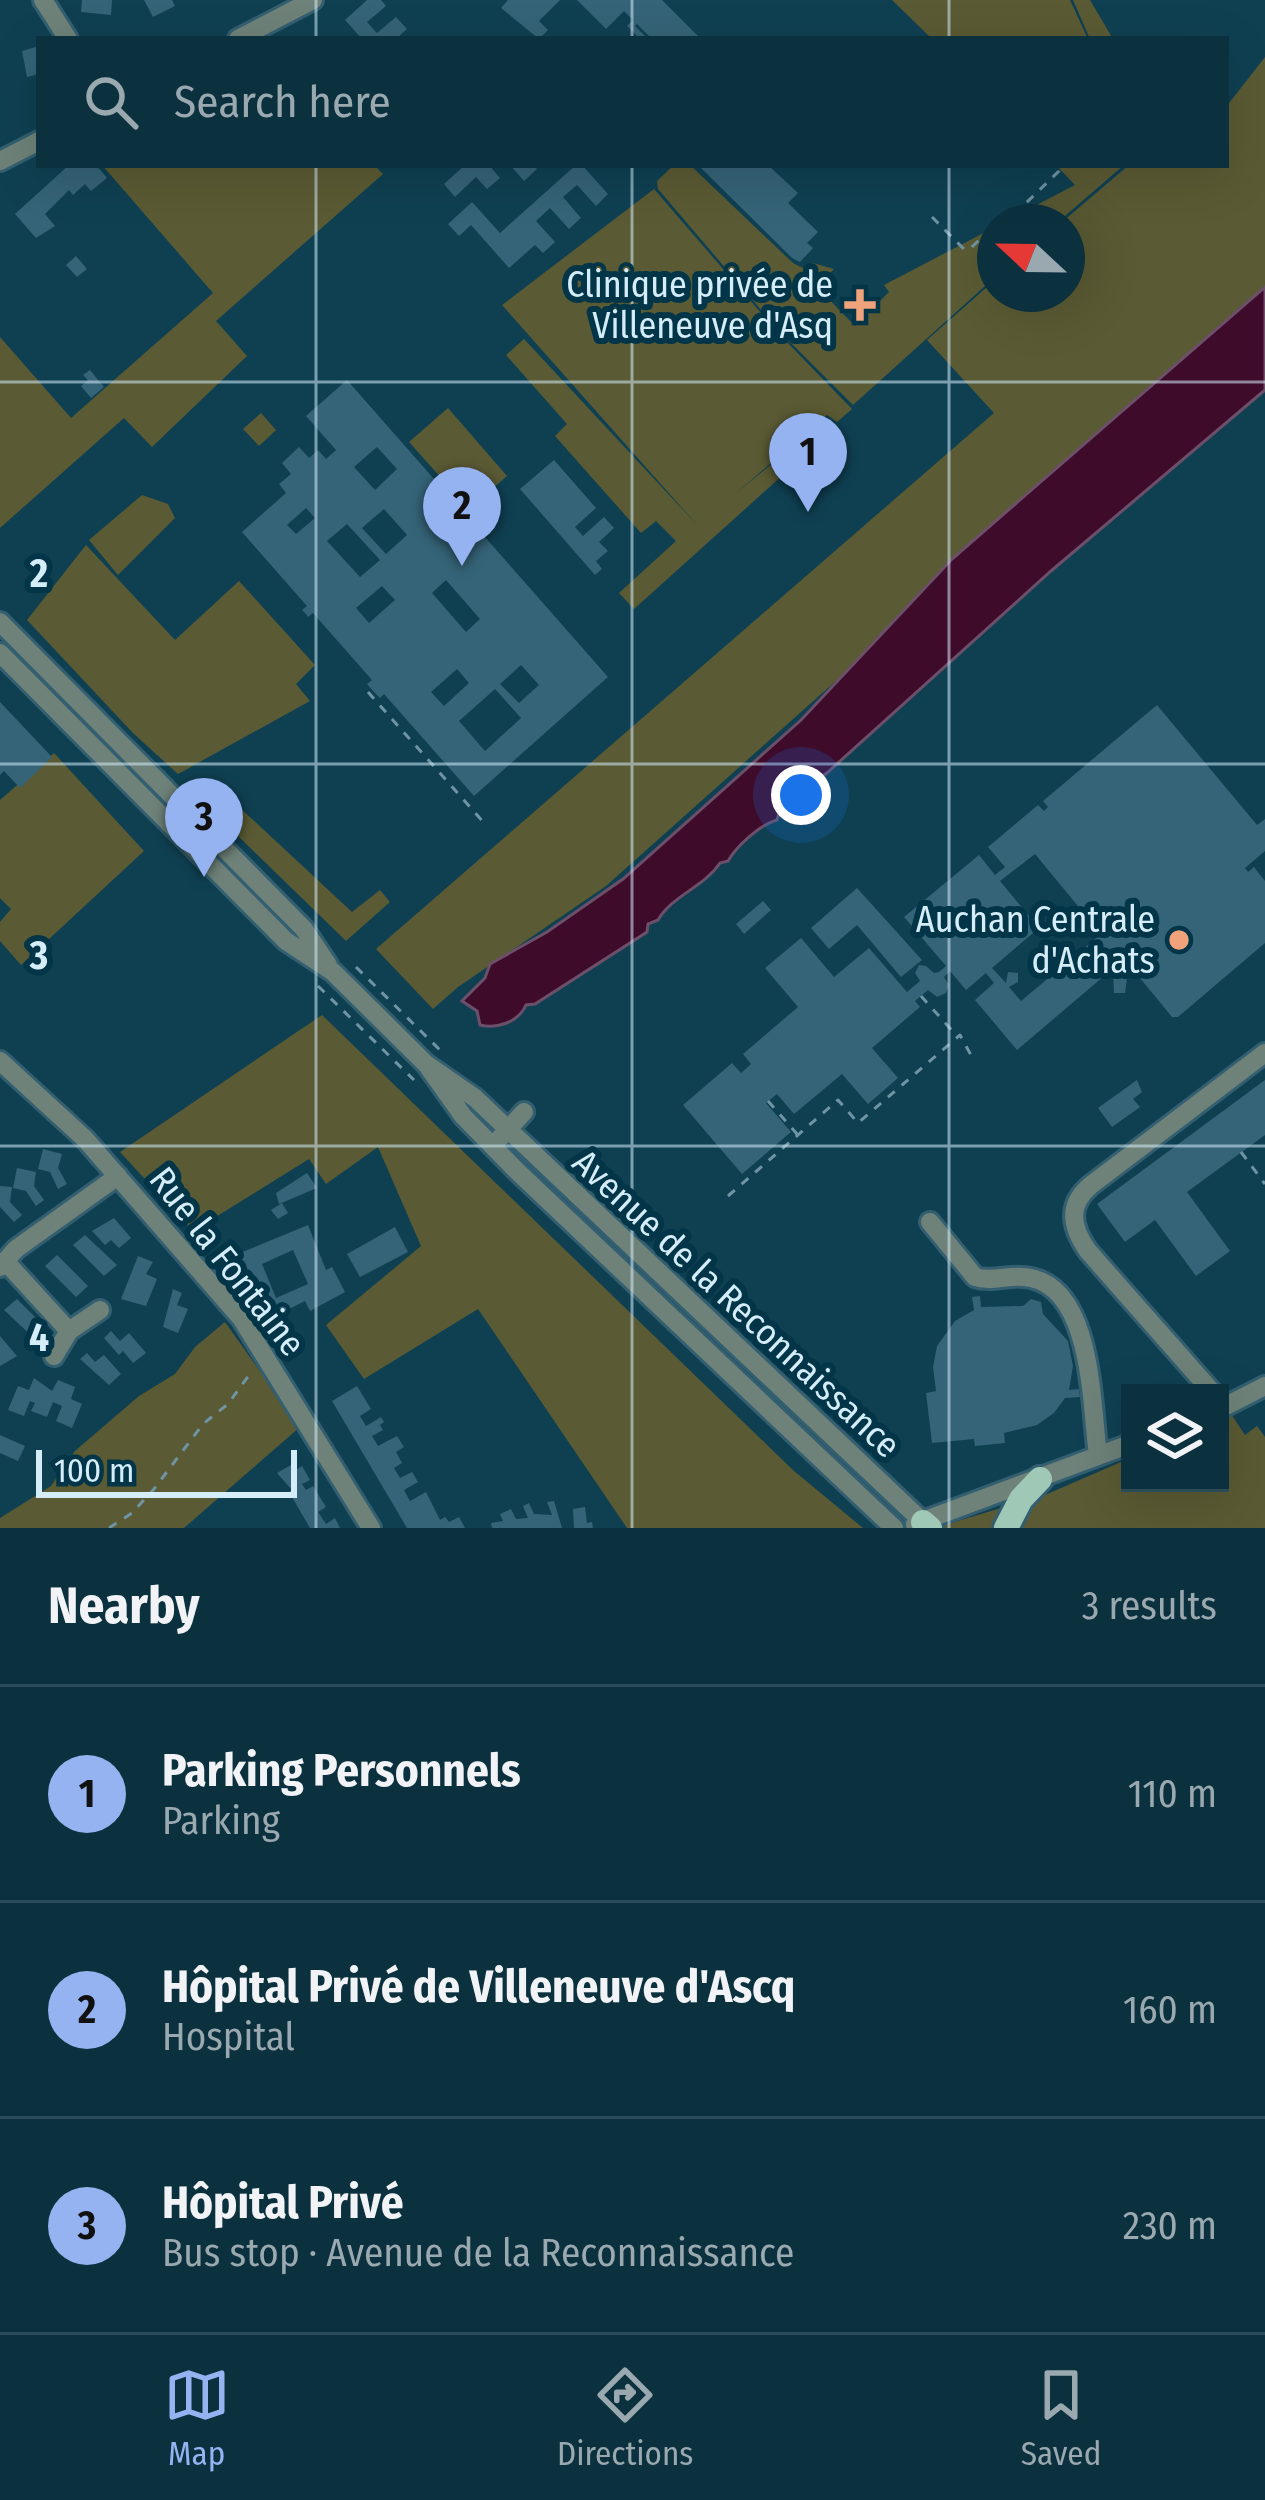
<!DOCTYPE html>
<html lang="en">
<head>
<meta charset="utf-8">
<style>
	body { margin:0; font-family:"Fira Sans Condensed",sans-serif; background:#193c49; color:#f1f3f6 }
	.controls { position:absolute; right:36px; bottom:36px; display:grid; overflow:hidden; border-radius:0px; box-shadow:0 12px 48px #0002 }
	.controls button { width:108px; height:108px; display:grid; place-items:center; padding:0; border:0; border-bottom:3px solid #2b4b58; background:#0b303e; color:#f1f3f6; font:60px sans-serif }
	.compass { position:absolute; left:977px; top:204px; width:108px; height:108px; border-radius:50%; background:#0b303e; box-shadow:0 12px 48px #0002; rotate:292deg }
	.scale { position:absolute; left:36px; bottom:30px; width:261px; box-sizing:border-box; padding-left:12px; border:6px solid #d5edf9; border-top:0; font-size:33px; line-height:42px; white-space:nowrap; color:#d5edf9; -webkit-text-stroke:9px #013547; paint-order:stroke }
	.you { position:absolute; left:801px; top:795px; width:42px; height:42px; margin:-30px; border:9px solid #fff; border-radius:50%; background:#1a73e8; box-shadow:0 0 0 18px #1a73e833 }
	.badge { display:grid; place-items:center; width:78px; height:78px; border-radius:50%; background:#95b2f1; color:#111; font-size:39px; font-weight:700 }
	.pin { position:absolute; translate:-50% -99px; filter:drop-shadow(0 3px 6px #0008) }
	.pin::after { content:''; position:absolute; top:63px; width:42px; height:36px; background:inherit; clip-path:polygon(0 0,100% 0,50% 100%) }
	.list { margin:0; padding:0; list-style:none }
	h2 { display:flex; justify-content:space-between; align-items:center; height:156px; margin:0; padding:0 48px; font-size:51px }
	h2 small { font-size:39px; font-weight:400; color:#9aa9b0 }
	.list li { display:grid; grid-template-columns:78px 1fr auto; gap:36px; align-items:center; box-sizing:border-box; height:216px; padding:0 48px; border-top:3px solid #2b4b58 }
	.list b { display:block; font-size:45px; white-space:nowrap }
	.list p { margin:0; font-size:39px; white-space:nowrap; color:#9aa9b0 }
	.list em { font-size:39px; font-style:normal; color:#9aa9b0 }
	.icon { flex:none; width:66px; height:66px; fill:none; stroke:currentColor; stroke-width:2; stroke-linecap:round; stroke-linejoin:round }
	.map { position:relative; flex:none; width:1265px; height:1528px; overflow:hidden }
	.search { position:absolute; background:#0b303e; box-shadow:0 12px 48px #0002; left:36px; right:36px; top:36px; height:132px; display:flex; align-items:center; gap:30px; box-sizing:border-box; padding:0 42px; border-radius:0px; color:#9aa9b0; font-size:45px }
	.sheet { height:804px; background:#0b303e }
	nav { display:flex; justify-content:space-around; align-items:center; box-sizing:border-box; height:168px; border-top:3px solid #2b4b58; background:#0b303e; font-size:33px; color:#9aa9b0 }
	nav a { display:grid; justify-items:center; gap:6px }
	nav .on { color:#95b2f1 }
	.map>svg:first-child { display:block }
</style>
</head>
<body>
<div class="map">
<svg width="1265" height="1528" viewBox="0 0 1265 1528">
	<rect width="100%" height="100%" fill="#0f4052"/>
	<path fill="#5a5a34" d="M892,0H1070L1088,39H932Z
		M1073,0H1090L1113,39H1090Z
		M1265,57V298L606,886L458,987L433,1009L376,949L994,413L927,340L995,280V294H1067V222H1062L1129,165H1226V107Z
		M102,165H374L383,174L216,321L247,356L152,447L124,418L0,528V337L71,418L213,293Z
		M674,165H690L793,263L805,269L813,263L834,269L817,287L855,326L889,292L884,285L995,227V277L853,405L780,332L658,189L657,181Z
		M1056,165H1124L1058,222H1004L1075,185Z
		M654,189L780,335L852,409L837,422L827,415L736,493L825,421L834,429L634,609L619,593L676,541L656,521L641,533L555,436L567,424L506,355L524,339L698,526L502,305Z
		M448,408L507,476L469,509L409,442Z
		M261,413L276,430L259,446L243,429Z
		M142,495L168,504L175,518L118,575L89,540Z
		M86,545L175,640L239,581L315,665L296,684L310,701L178,774L133,733L27,620Z
		M27,658L149,780L141,789L18,666Z
		M54,753L144,851L21,965L0,941V922L11,909L0,898V800Z
		M223,792L352,912L380,890L390,902L346,941L204,803Z
		M322,1015L794,1471L863,1528H627L478,1309L364,1379L326,1325L421,1246L378,1147L326,1184L309,1159L193,1231L120,1152Z
		M225,1322L300,1427L184,1528H0V1518L51,1486L75,1451L139,1396L175,1374L195,1347Z
		M1231,1414L1245,1435L1257,1426L1265,1437V1528H934L1045,1495L1130,1458V1483H1220V1419Z"/>
	<path fill="#3f0b2b" stroke="#6c4f69" stroke-width="3" d="M1265,287V390L1051,571L828,772L780,809L777,820C759,825 736,847 728,861L720,863C704,887 673,895 658,920L648,924L647,932L535,1004L526,1005C518,1023 496,1029 480,1025L477,1011L462,1001L485,978L490,964L547,932L623,879L801,720L952,559Z"/>
	<path fill="#356377" fill-rule="evenodd" d="M82,0H112L111,15L81,12Z
		M144,0H172L175,6L153,17Z
		M367,0H381L386,6L367,22L377,33L396,17L407,29L396,39H362L345,20Z
		M508,0H560L539,21L548,30L539,39L501,8Z
		M577,0H662L701,39H652L637,24L635,26L648,39H640L627,26L633,20L624,11L606,29Z
		M39,46V74L27,77L22,51Z
		M69,165H96L107,178L91,191L85,184L73,195L69,190L45,214L55,226L36,238L15,214Z
		M465,165H489L500,178L487,189L476,177L455,197L444,184Z
		M510,165H533L537,169L524,181Z
		M576,165H582L608,194L596,206L577,185L563,197L581,218L569,229L550,208L536,221L555,242L543,253L535,245L509,268L471,225L459,236L448,224L472,202L500,233Z
		M698,165H768L798,193L788,203L818,232L807,243L813,248L800,262L792,258Z
		M76,256L87,269L77,277L66,265Z
		M90,370L104,387L91,398L81,386L88,380L83,375Z
		M347,380L608,677L474,796L384,694L380,698L373,691L367,684L372,680L313,613L308,617L306,614L302,610L307,606L242,532L286,493L279,484L291,474L282,463L299,447L309,458L318,450L326,459L336,450L306,416ZM377,447L397,469L375,490L354,467ZM306,508L315,518L296,534L287,525ZM384,509L407,535L386,554L362,528ZM347,524L380,560L360,577L327,541ZM446,580L480,619L466,632L432,593ZM382,586L395,600L369,623L356,608ZM521,665L539,685L519,703L500,684ZM457,669L469,683L444,706L431,692ZM495,689L521,718L485,751L459,721Z
		M554,460L596,508L575,527L583,536L604,517L614,528L599,542L608,551L596,561L602,569L595,575L520,489Z
		M0,702L52,757L20,788L4,771L0,775Z
		M1157,705L1257,825L1265,819V851L1245,868L1248,872L1254,867L1265,881V943L1178,1017H1172L1135,972L1137,962L1128,970L1125,993H1114L1113,973L1132,957L1130,954L1017,1050L975,1000L994,983L986,973L966,990L950,971L944,977L949,985L946,993L937,997L928,990L915,1001L920,1007L872,1048L898,1078L868,1104L842,1074L794,1114L777,1094L766,1103L791,1132L742,1174L683,1105L732,1063L741,1073L751,1064L743,1054L798,1007L765,968L801,938L834,977L869,948L907,992L920,981L915,973L919,965L926,966L934,973L939,972L946,966L904,917L979,855L995,875L1005,867L988,847L1038,805L1044,811L1048,807L1043,801ZM1035,854L1101,934L1021,1001L1009,987L1018,982V973L1008,972L1006,983L992,968L1039,928L1000,881Z
		M857,888L922,960L901,977L857,925L829,949L811,928Z
		M763,901L771,910L744,934L736,924Z
		M1137,1080L1142,1092L1133,1099L1140,1107L1112,1127L1098,1108Z
		M1265,1080V1135L1187,1192L1230,1251L1196,1276L1155,1220L1125,1242L1097,1204Z
		M43,1149L62,1154L58,1168L67,1184L58,1189L50,1172L38,1169Z
		M17,1168L36,1172L34,1186L44,1200L36,1206L26,1191L13,1188Z
		M307,1173L317,1188L279,1204L276,1193Z
		M0,1186L12,1187L10,1202L22,1215L14,1222L0,1207Z
		M282,1203L288,1213L278,1219L271,1210Z
		M114,1218L131,1238L119,1248L111,1240L105,1245L92,1231Z
		M308,1225L326,1270L332,1267L345,1292L310,1311L305,1301L267,1320L246,1268L234,1273L228,1258ZM293,1250L308,1284L276,1298L262,1264Z
		M395,1227L408,1252L360,1277L347,1254Z
		M85,1235L117,1265L104,1276L73,1245Z
		M57,1255L88,1286L76,1297L45,1266Z
		M138,1256L153,1262L146,1274L157,1279L146,1306L121,1299Z
		M173,1289L182,1293L177,1305L188,1309L178,1333L163,1327Z
		M980,1296L981,1307L1023,1306L1031,1299L1041,1302L1043,1314L1068,1341L1073,1366L1069,1390L1079,1389L1080,1397L1065,1398L1054,1413L1037,1425L1004,1433L1005,1443L975,1446L974,1439L932,1443L926,1393L936,1391L933,1367L937,1346L955,1321L974,1310L972,1297Z
		M17,1299L48,1330L36,1340L4,1310Z
		M111,1331L120,1341L129,1333L146,1353L133,1363L123,1351L119,1355L104,1338Z
		M0,1336L17,1356L0,1366Z
		M87,1353L95,1362L104,1355L121,1374L109,1385L80,1359Z
		M34,1378L52,1391L58,1380L75,1387L71,1399L82,1404L72,1428L56,1421L62,1406L53,1402L47,1417L31,1411L35,1403L30,1401L24,1416L8,1410L18,1386L29,1390Z
		M357,1386L371,1409L360,1416L366,1426L381,1417L384,1422L380,1425L383,1430L372,1436L378,1446L397,1436L404,1447L396,1452L402,1463L394,1468L400,1478L412,1472L418,1482L404,1490L410,1501L426,1492L440,1520L445,1517L449,1522L459,1517L465,1528H407L332,1401Z
		M0,1435L25,1446L18,1461L0,1453Z
		M291,1465L294,1471L302,1466L310,1480L302,1484L306,1490L313,1486L326,1507L318,1512L326,1524L335,1518L340,1528H310L289,1492L292,1490L277,1473Z
		M554,1501L562,1528H492L491,1523L503,1521L500,1514L511,1509L516,1519L528,1518L523,1506L529,1503L534,1514L552,1515L547,1502Z
		M585,1507L587,1523L592,1522L593,1528H574L573,1509Z"/>
	<g fill="none" stroke-linecap="round" stroke-linejoin="round">
		<defs>
			<path id="minor" d="M43,0L68,39
				M238,39L313,0
				M0,161L39,141
				M0,622L304,929L328,965
				M0,653L286,941L333,972L426,1064L475,1098L923,1522
				M0,1061L85,1139L241,1318L371,1528
				M429,1068L463,1116L518,1172L894,1528
				M500,1138L524,1112
				M930,1222L975,1277C993,1283 1012,1273 1031,1278C1093,1291 1091,1405 1098,1455
				M5,1261L69,1331L54,1356
				M0,1267L16,1249L118,1176
				M69,1331L100,1310
				M1213,1393L1088,1251C1071,1227 1067,1205 1091,1185L1265,1053
				M1220,1409L1265,1386
				M915,1524L1130,1444"/>
			<path id="major" d="M923,1522L930,1528
				M1006,1528L1021,1499L1040,1479"/>
		</defs>
		<use href="#minor" stroke="#335f70" stroke-width="24"/>
		<use href="#major" stroke="#335f70" stroke-width="30"/>
		<path stroke="#6f94a3" stroke-width="3" stroke-dasharray="9 9" stroke-linecap="butt" d="M932,217L964,249H970L995,224
			M997,222L1023,206L1059,171V165
			M368,692L486,825
			M356,967L443,1053
			M318,986L414,1080
			M921,996L956,1035
			M768,1101L797,1134
			M1241,1152L1265,1184
			M728,1196L838,1100L858,1123L960,1035L972,1057
			M109,1528L132,1513L154,1489L203,1424L228,1404L252,1371"/>
		<use href="#minor" stroke="#6e8279" stroke-width="18"/>
		<use href="#major" stroke="#9fc8b7" stroke-width="24"/>
	</g>
	<path fill="none" stroke="#d5edf9" stroke-width="3" stroke-opacity="0.55" d="M316,0V39M632,0V39M949,0V39M316,165V1528M632,165V1528M949,165V1528M0,382H1265M0,764H1265M0,1146H1265"/>
	<g fill="#f0a27a" stroke="#013547" stroke-width="4.5">
		<path d="M854 287h12v12h12v12h-12v12h-12v-12h-12v-12h12z"/>
		<circle cx="1179" cy="940" r="12"/>
	</g>
	<g text-anchor="middle" stroke-width="12" stroke-linejoin="round" paint-order="stroke">
		<g font-size="36" fill="#d5edf9" stroke="#013547" text-anchor="end">
			<text x="833" y="297">Clinique privée de<tspan x="833" dy="41">Villeneuve d'Asq</tspan></text>
			<text x="1155" y="932">Auchan Centrale<tspan x="1155" dy="41">d'Achats</tspan></text>
		</g>
		<g font-size="36" fill="#d5edf9" stroke="#013547">
			<text transform="translate(228 1261) rotate(52)" y="13">Rue la Fontaine</text>
			<text transform="translate(737 1303) rotate(43)" y="13">Avenue de la Reconnaissance</text>
		</g>
	</g>
	<g font-size="39" text-anchor="middle" font-weight="bold" fill="#d5edf9" stroke="#013547" stroke-width="12" stroke-linejoin="round" paint-order="stroke">
		<text x="39" y="587">2</text>
		<text x="39" y="969">3</text>
		<text x="39" y="1351">4</text>
	</g>
</svg>
<div class="controls">
<button><svg class="icon" aria-label="layers" viewBox="0 0 24 24"><path d="M12 4l9 5-9 5-9-5zM3 14l9 5 9-5"/></svg></button>
</div>
<svg class="compass" viewBox="-18 -18 36 36"><path d="M0-13l5 13h-10z" fill="#e53935"/><path d="M0 13l5-13h-10z" fill="#9aa9b0"/></svg>
<div class="scale">100 m</div>
<div class="you"></div>
<div class="pin badge" style="left:808px;top:512px">1</div>
<div class="pin badge" style="left:462px;top:566px">2</div>
<div class="pin badge" style="left:204px;top:877px">3</div>
<div class="search"><svg class="icon" aria-label="search" viewBox="0 0 24 24"><circle cx="10" cy="10" r="6"/><path d="M15 15l6 6"/></svg>Search here</div>
</div>
<section class="sheet">
<h2>Nearby<small>3 results</small></h2>
<ul class="list">
<li><span class="badge">1</span><div><b>Parking Personnels</b><p>Parking</p></div><em>110 m</em></li>
<li><span class="badge">2</span><div><b>Hôpital Privé de Villeneuve d'Ascq</b><p>Hospital</p></div><em>160 m</em></li>
<li><span class="badge">3</span><div><b>Hôpital Privé</b><p>Bus stop · Avenue de la Reconnaissance</p></div><em>230 m</em></li>
</ul>
</section>
<nav>
<a class="on"><svg class="icon" aria-label="map" viewBox="0 0 24 24"><path d="M3 6l6-2 6 2 6-2v14l-6 2-6-2-6 2zM9 4v14M15 6v14"/></svg>Map</a>
<a><svg class="icon" aria-label="directions" viewBox="0 0 24 24"><path d="M12 3l9 9-9 9-9-9zM9 14v-3h6M13 9l2 2-2 2"/></svg>Directions</a>
<a><svg class="icon" aria-label="saved" viewBox="0 0 24 24"><path d="M7 4h10v16l-5-4-5 4z"/></svg>Saved</a>
</nav>
</body>
</html>
